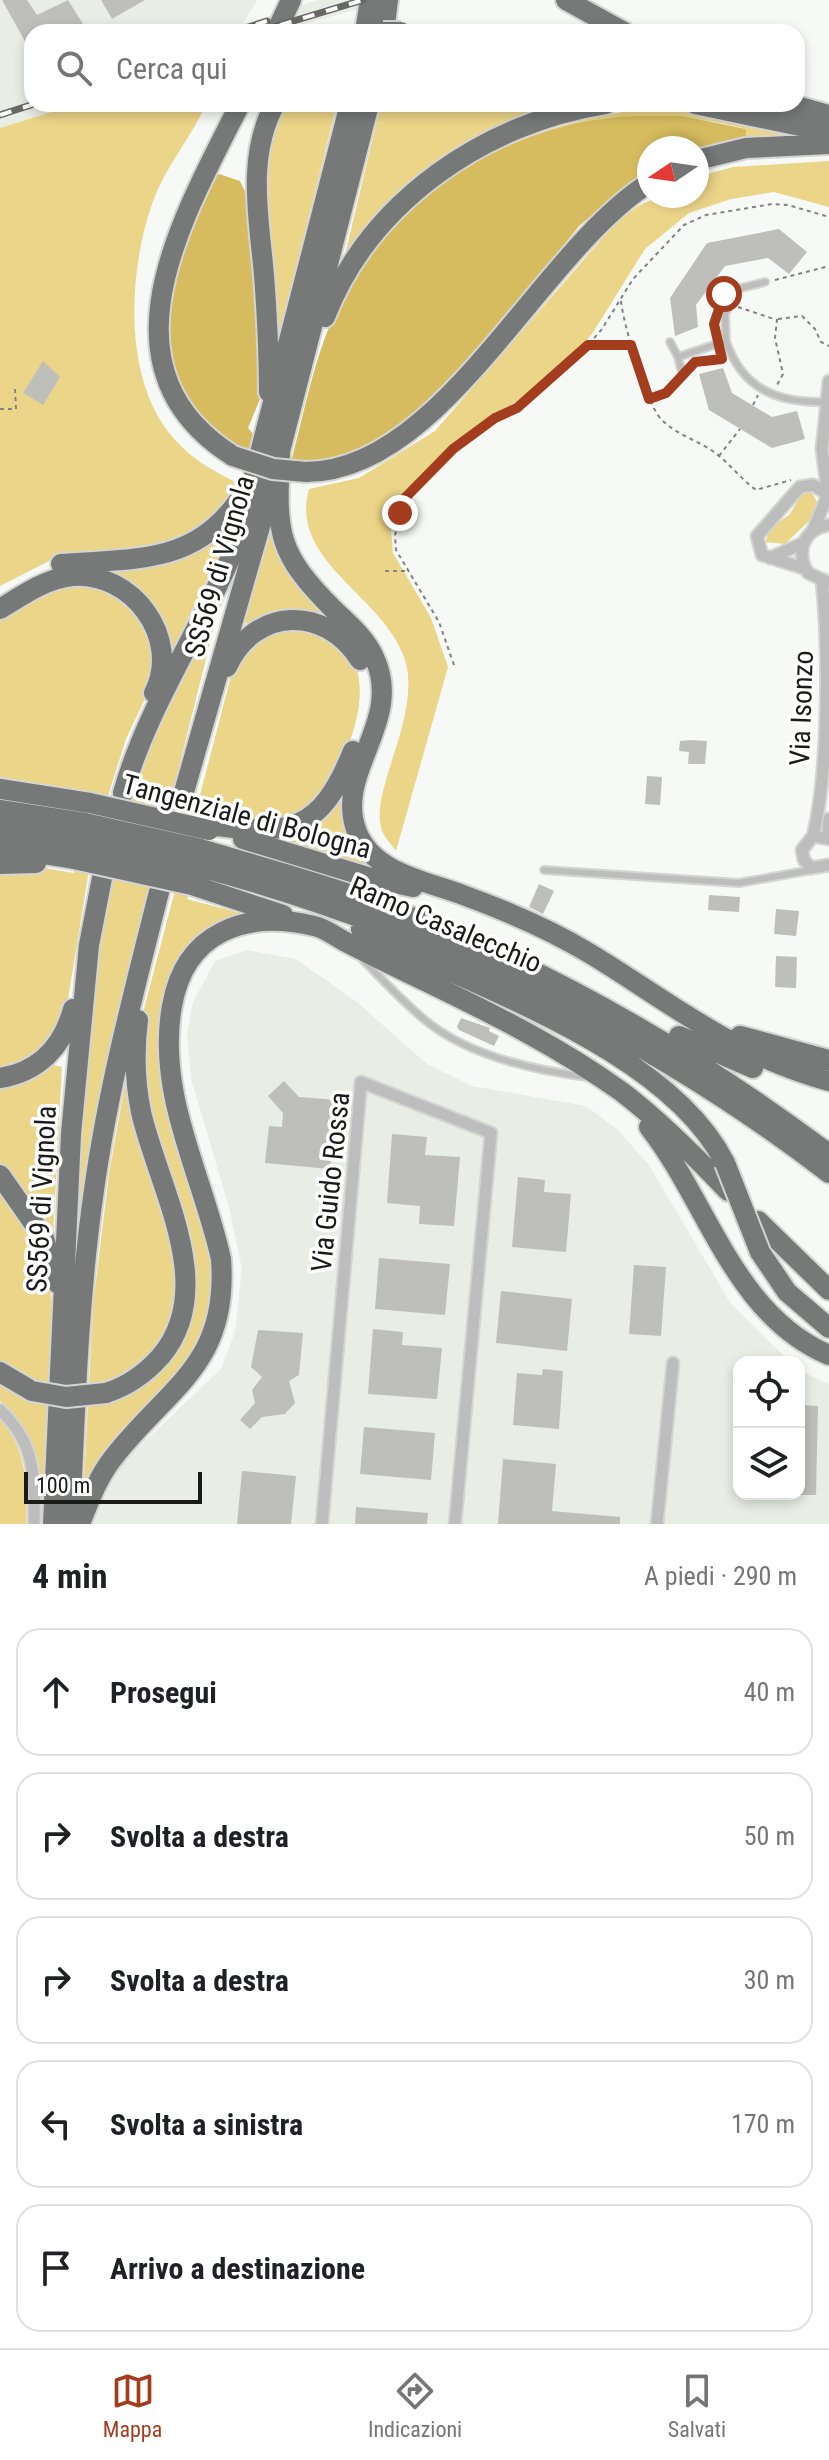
<!DOCTYPE html>
<html lang="it">
<head>
<meta charset="utf-8">
<style>
	body { margin:0; font-family:"Roboto Condensed",sans-serif; background:#f6f6f6; color:#202124 }
	.controls { position:absolute; right:24px; bottom:24px; display:grid; overflow:hidden; border-radius:16px; box-shadow:0 4px 12px #0003 }
	.controls button { width:72px; height:72px; display:grid; place-items:center; padding:0; border:0; border-bottom:2px solid #e0e0e0; background:#fff; color:#202124; font:40px sans-serif }
	.compass { position:absolute; left:637px; top:136px; width:72px; height:72px; border-radius:50%; background:#fff; box-shadow:0 4px 12px #0003; rotate:257deg }
	.scale { position:absolute; left:24px; bottom:20px; width:178px; box-sizing:border-box; padding-left:8px; border:4px solid #1a1a19; border-top:0; font-size:22px; line-height:28px; white-space:nowrap; color:#1a1a19; -webkit-text-stroke:6px #fff; paint-order:stroke }
	.stop { position:absolute; width:24px; height:24px; margin:-18px; border:6px solid #a43c1e; border-radius:50%; background:#fff }
	.stop.end { background:#a43c1e; border-color:#fff; box-shadow:0 2px 8px #0008 }
	.list { margin:0; padding:0; list-style:none }
	h2 { display:flex; justify-content:space-between; align-items:center; height:104px; margin:0; padding:0 32px; font-size:34px }
	h2 small { font-size:26px; font-weight:400; color:#757577 }
	.list li { display:grid; grid-template-columns:52px 1fr auto; gap:24px; align-items:center; box-sizing:border-box; height:128px; margin:0 16px 16px; padding:0 16px; border:2px solid #e0e0e0; border-radius:24px }
	.list b { display:block; font-size:30px; white-space:nowrap }
	.list em { font-size:26px; font-style:normal; color:#757577 }
	.icon { flex:none; width:44px; height:44px; fill:none; stroke:currentColor; stroke-width:2; stroke-linecap:round; stroke-linejoin:round }
	.map { position:relative; flex:none; width:829px; height:1524px; overflow:hidden }
	.search { position:absolute; background:#fff; box-shadow:0 4px 12px #0003; left:24px; right:24px; top:24px; height:88px; display:flex; align-items:center; gap:20px; box-sizing:border-box; padding:0 28px; border-radius:24px; color:#757577; font-size:30px }
	.sheet { height:824px; background:#fff }
	nav { display:flex; justify-content:space-around; align-items:center; box-sizing:border-box; height:112px; border-top:2px solid #e0e0e0; background:#fff; font-size:22px; color:#757577 }
	nav a { display:grid; justify-items:center; gap:4px }
	nav .on { color:#a43c1e }
	.map>svg:first-child { display:block }
</style>
</head>
<body>
<div class="map">
<svg width="829" height="1524" viewBox="0 0 829 1524">
	<rect width="100%" height="100%" fill="#f7f9f6"/>
	<path fill="#e8eee5" d="M0,0H257L243,24L317,0H389L278,32H32V104H77L0,128Z
		M247,950L296,959L357,1002L427,1064L472,1086L586,1106L617,1129L649,1165L731,1304L790,1362H739V1494H799V1370L829,1384V1524H93L111,1473L221,1369L235,1332L242,1269L229,1207L191,1079L187,1034L193,1002L215,961Z"/>
	<path fill="#ebd588" d="M77,104H206C193,134 171,160 158,189C127,261 119,387 180,445C197,463 220,474 241,485L227,508L173,547L55,558L0,586V128Z
		M281,104H337L279,335L274,334C268,258 249,175 281,104Z
		M381,104H567L512,122L343,263Z
		M645,109L693,111L789,130V134L746,137V129C654,103 563,124 477,160C532,133 584,116 645,109Z
		M829,161V207L774,192L731,199L689,213L645,249L592,334L577,351L519,400L456,441L400,499L391,530L393,553L431,618L448,667L396,851C392,845 385,838 382,831C368,793 420,720 406,663C388,597 288,563 309,489L359,478L435,431L613,226C646,197 654,196 697,196V177L733,167Z
		M811,491L818,504L809,521L785,544L766,542L769,529L790,514L802,493Z
		M271,531L273,532L353,637L244,623Z
		M221,535L227,538L171,653L167,642L93,572Z
		M75,583L112,591L140,615L155,651L150,688L126,739L111,786L88,876L67,1005L43,1051L0,1073V869L33,866L74,873L94,792L0,777V618L41,592Z
		M212,617L216,619L137,934L140,940L76,1277H71C82,1117 81,948 131,794C151,732 183,675 212,617Z
		M296,626C369,636 369,693 347,749C334,785 316,817 275,825C251,830 230,823 208,816L187,899L247,915C211,926 182,950 170,987C132,1106 234,1206 211,1312C195,1388 125,1418 90,1482L84,1481L93,1305L109,1174L126,1078C133,1086 140,1132 144,1147C172,1237 223,1343 102,1388L105,1401C129,1394 149,1381 164,1361C227,1283 165,1191 147,1106C141,1074 139,1042 144,1009L235,661L261,634Z
		M346,784L367,866L282,840L283,836Z
		M54,1065L62,1067L53,1236L0,1167V1088L28,1080Z
		M0,1189L32,1229L49,1274L52,1311L43,1524H37C39,1477 38,1435 0,1401Z
		M0,1419C27,1449 28,1486 26,1524H0Z"/>
	<path fill="#d6bc5f" d="M682,116L746,129V137L697,149L649,148V172L631,182L579,226L460,375L374,449L290,466C304,414 314,357 337,309C386,204 495,131 610,118C633,115 658,116 682,116Z
		M219,174L240,181L250,202L262,377L260,399L248,428L254,435L249,457L206,429L171,377L165,297L212,177Z"/>
	<path fill="#bebfbb" d="M2,0H27L37,15L68,0L88,32H32V54Z
		M101,0H145L112,19Z
		M779,229L807,252L789,274L768,258L725,266L696,305L698,327L675,336L670,298L707,243Z
		M43,361L60,377L43,405L23,393Z
		M723,368L732,393L772,417L797,411L805,439L772,448L709,410L699,374Z
		M691,740L707,741L705,764H688L689,752L679,751L680,741Z
		M647,776L662,777L660,805L645,804Z
		M539,884L554,891L543,914L529,907Z
		M709,895L740,897L739,912L708,910Z
		M776,909L799,911L796,936L774,934Z
		M776,956L797,957L796,988L775,987Z
		M461,1018L490,1028L489,1031L499,1036L494,1046L459,1030L457,1027Z
		M284,1081L299,1097L337,1100L330,1169L265,1163L269,1126L282,1127L283,1113L268,1096Z
		M392,1134L427,1137L425,1155L460,1157L454,1226L419,1224L420,1206L387,1203Z
		M518,1177L545,1180L544,1192L571,1194L566,1252L512,1247Z
		M379,1258L450,1264L445,1315L375,1309Z
		M634,1265L666,1267L661,1336L629,1334Z
		M501,1291L572,1299L567,1351L496,1343Z
		M373,1329L403,1332L402,1345L442,1348L437,1399L368,1394Z
		M258,1330L303,1333L299,1375L289,1381L295,1403L285,1414L262,1417L250,1429L240,1420L255,1403L252,1390L262,1377L251,1367Z
		M543,1369L563,1371L559,1429L513,1425L517,1373L542,1375Z
		M799,1405L818,1406L816,1495H799Z
		M364,1427L435,1433L431,1480L360,1474Z
		M503,1459L556,1464L552,1511L620,1517V1524H498Z
		M242,1471L296,1476L291,1524H237Z
		M356,1507L428,1513L427,1524H355Z"/>
	<g fill="none" stroke-linecap="round" stroke-linejoin="round">
		<defs>
			<path id="lane" d="M726,341L725,314L737,289L765,282
				M670,342L678,357
				M681,369L678,357L726,341C742,389 777,403 826,402
				M544,870L739,883L811,870
				M363,960C383,980 403,1002 425,1020C468,1056 533,1070 587,1077"/>
			<path id="street" d="M829,381L822,449L829,503
				M813,530L827,497
				M770,558L803,543
				M806,569L762,555L757,536L800,487L813,485L826,493
				M828,582L808,573C795,551 804,529 829,525
				M813,836C829,770 829,649 822,581
				M828,839L829,819
				M829,839L813,836L802,850L804,860L811,868L829,865
				M0,1410C36,1443 35,1479 34,1524
				M322,1524L361,1082L491,1133L455,1524
				M657,1524L673,1363"/>
			<path id="highway" d="M566,0L624,32
				M276,32L291,0
				M365,32L370,0
				M384,32L388,0
				M695,104L829,132
				M789,104L829,115
				M697,160L746,148L829,144
				M325,317C370,201 485,123 605,104
				M269,392C269,353 267,314 264,275C259,218 246,157 275,104
				M280,454C276,535 277,553 335,611C350,625 366,639 374,657C405,722 333,772 357,832C373,873 426,881 463,895C507,911 549,929 589,953C673,1004 731,1054 829,1081
				M233,456C92,367 185,214 240,104
				M306,472C442,472 539,253 649,183
				M61,564C139,558 201,565 246,489
				M0,609C23,595 45,579 72,576C132,571 182,638 154,693
				M227,667C254,607 325,604 360,660
				M0,789L90,803
				M123,793C148,704 203,628 237,542L350,104
				M180,806L267,502L369,104
				M0,810L85,823
				M209,825C290,836 320,833 353,751
				M0,829L81,841
				M243,839L371,878L413,887
				M0,847L74,859
				M201,849C263,868 326,884 386,907C545,967 693,1052 829,1154
				M0,864L36,863
				M197,866C426,928 640,1028 829,1173
				M192,885L283,915
				M361,929C471,987 667,1047 725,1163
				M679,1036L753,1068
				M740,1036L829,1060
				M0,1078C39,1072 63,1046 73,1009
				M649,1127C708,1202 734,1315 829,1355
				M0,1175L44,1238L57,1283
				M758,1221L829,1290
				M760,1252L787,1292L829,1328
				M0,1372L32,1391
				M106,1393C128,1386 146,1373 161,1356C219,1287 158,1187 141,1112C135,1082 134,1051 138,1020
				M53,1524L71,1134L89,945L102,878
				M70,1524C75,1412 78,1301 94,1190C108,1089 134,991 159,892
				M80,1524C89,1501 98,1477 113,1458C168,1387 229,1365 221,1259C203,1176 156,1094 172,1006C185,931 246,910 314,926C325,928 336,937 346,942C373,956 400,969 427,982C495,1015 561,1048 622,1092C660,1121 695,1156 728,1191"/>
		</defs>
		<use href="#lane" stroke="#d4d5d3" stroke-width="10"/>
		<use href="#street" stroke="#d4d5d3" stroke-width="15"/>
		<use href="#highway" stroke="#d4d5d3" stroke-width="24"/>
		<path stroke="#828381" stroke-width="2" stroke-dasharray="4 4" stroke-linecap="butt" d="M775,280L829,266
			M621,301C623,323 647,405 661,419C675,434 697,440 714,452C729,463 741,479 756,490L791,480
			M738,307L777,320L775,338L783,374L777,385
			M778,319L802,316L815,329L821,342L829,346
			M714,335L715,317
			M588,345H630
			M689,367L695,362L724,361
			M650,399L666,393L680,378
			M753,405L758,395
			M0,409H16L15,389
			M719,456L740,429
			M385,571H407
			M454,665L439,622L396,550L395,535L405,498L453,449L495,418L517,408L578,357L602,329L633,279L684,225L706,215L772,204L788,205L829,217"/>
		<use href="#lane" stroke="#bcbdbc" stroke-width="6"/>
		<use href="#street" stroke="#bcbdbc" stroke-width="11"/>
		<use href="#highway" stroke="#767977" stroke-width="20"/>
		<defs>
			<path id="rail" d="M233,32L267,21
				M257,32L363,0
				M0,115L34,104"/>
		</defs>
		<use href="#rail" stroke="#676766" stroke-width="7"/>
		<use href="#rail" stroke="#fff" stroke-width="4" stroke-dasharray="12" stroke-linecap="butt"/>
		<defs>
			<path id="highway-bridge" d="M383,32H401
				M233,456L273,469L306,472
				M90,803L209,830
				M85,823L201,849
				M81,841L197,866
				M74,859L192,885
				M725,1163L760,1252
				M32,1391L66,1397L106,1393"/>
		</defs>
		<use href="#highway-bridge" stroke="#d4d5d3" stroke-width="24" stroke-linecap="butt"/>
		<use href="#highway-bridge" stroke="#767977" stroke-width="20"/>
	</g>
	<g fill="none" stroke-linecap="round" stroke-linejoin="round">
		<path stroke="#a43c1e" stroke-width="10" d="M400,513L405,498L453,449L495,418L517,408L588,345H631L649,399L666,393L695,362L722,359L714,324L724,294"/>
	</g>
	<g text-anchor="middle" stroke-width="7" stroke-linejoin="round" paint-order="stroke">
		<g font-size="28" fill="#1a1a19" stroke="#fff">
			<text transform="translate(219 566) rotate(-74)" y="10">SS569 di Vignola</text>
			<text transform="translate(801 708) rotate(-88)" y="10">Via Isonzo</text>
			<text transform="translate(247 816) rotate(15)" y="10">Tangenziale di Bologna</text>
			<text transform="translate(446 924) rotate(23)" y="10">Ramo Casalecchio</text>
			<text transform="translate(330 1182) rotate(-84)" y="10">Via Guido Rossa</text>
			<text transform="translate(41 1199) rotate(-87)" y="10">SS569 di Vignola</text>
		</g>
	</g>
</svg>
<div class="controls">
<button><svg class="icon" aria-label="locate" viewBox="0 0 24 24"><circle cx="12" cy="12" r="6"/><path d="M12 2v4M12 18v4M2 12h4M18 12h4"/></svg></button>
<button><svg class="icon" aria-label="layers" viewBox="0 0 24 24"><path d="M12 4l9 5-9 5-9-5zM3 14l9 5 9-5"/></svg></button>
</div>
<svg class="compass" viewBox="-18 -18 36 36"><path d="M0-13l5 13h-10z" fill="#e53935"/><path d="M0 13l5-13h-10z" fill="#757577"/></svg>
<div class="scale">100 m</div>
<div class="stop" style="left:724px;top:294px"></div>
<div class="stop end" style="left:400px;top:513px"></div>
<div class="search"><svg class="icon" aria-label="search" viewBox="0 0 24 24"><circle cx="10" cy="10" r="6"/><path d="M15 15l6 6"/></svg>Cerca qui</div>
</div>
<section class="sheet">
<h2>4 min<small>A piedi · 290 m</small></h2>
<ul class="list">
<li><svg class="icon" aria-label="ahead" viewBox="0 0 24 24"><path d="M12 20V5M6 11l6-6 6 6"/></svg><div><b>Prosegui</b></div><em>40 m</em></li>
<li><svg class="icon" aria-label="right" viewBox="0 0 24 24"><path d="M7 20v-9h11M14 6l5 5-5 5"/></svg><div><b>Svolta a destra</b></div><em>50 m</em></li>
<li><svg class="icon" aria-label="right" viewBox="0 0 24 24"><path d="M7 20v-9h11M14 6l5 5-5 5"/></svg><div><b>Svolta a destra</b></div><em>30 m</em></li>
<li><svg class="icon" aria-label="left" viewBox="0 0 24 24"><path d="M17 20v-9H6M10 6l-5 5 5 5"/></svg><div><b>Svolta a sinistra</b></div><em>170 m</em></li>
<li><svg class="icon" aria-label="arrive" viewBox="0 0 24 24"><path d="M6 21V4h12l-3 4 3 4H6"/></svg><div><b>Arrivo a destinazione</b></div></li>
</ul>
</section>
<nav>
<a class="on"><svg class="icon" aria-label="map" viewBox="0 0 24 24"><path d="M3 6l6-2 6 2 6-2v14l-6 2-6-2-6 2zM9 4v14M15 6v14"/></svg>Mappa</a>
<a><svg class="icon" aria-label="directions" viewBox="0 0 24 24"><path d="M12 3l9 9-9 9-9-9zM9 14v-3h6M13 9l2 2-2 2"/></svg>Indicazioni</a>
<a><svg class="icon" aria-label="saved" viewBox="0 0 24 24"><path d="M7 4h10v16l-5-4-5 4z"/></svg>Salvati</a>
</nav>
</body>
</html>
